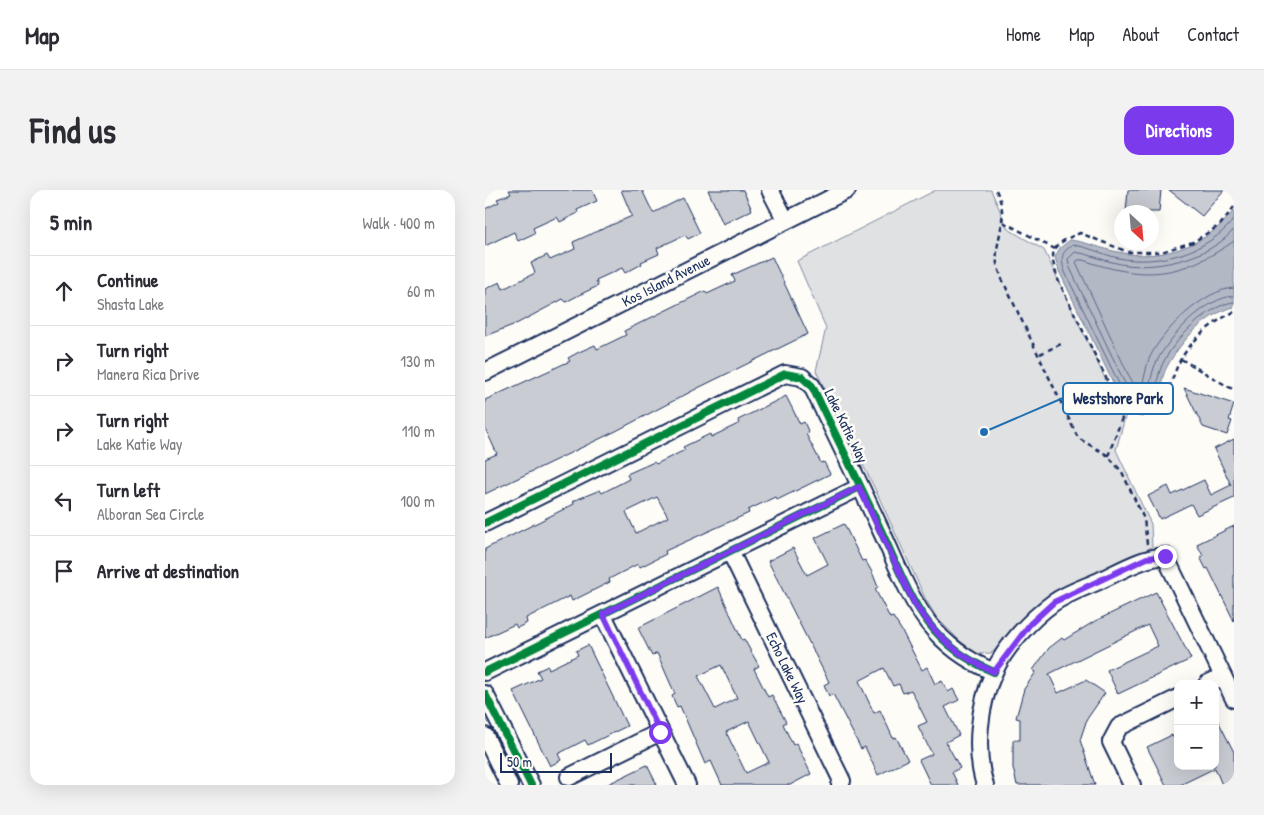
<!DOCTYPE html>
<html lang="en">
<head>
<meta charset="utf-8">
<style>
	body { margin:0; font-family:"Patrick Hand",sans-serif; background:#f2f2f3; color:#2b2b33 }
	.controls { position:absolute; right:15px; bottom:15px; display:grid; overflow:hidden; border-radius:10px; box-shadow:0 5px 20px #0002 }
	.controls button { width:45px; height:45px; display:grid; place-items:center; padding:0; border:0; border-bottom:1px solid #e1e1e2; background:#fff; color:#2b2b33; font:25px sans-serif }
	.compass { position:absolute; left:629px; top:15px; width:45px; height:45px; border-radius:50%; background:#fff; box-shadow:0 5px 20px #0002; rotate:154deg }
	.scale { position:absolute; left:15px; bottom:12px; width:112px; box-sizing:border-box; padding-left:5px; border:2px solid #1b2f5e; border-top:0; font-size:14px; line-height:18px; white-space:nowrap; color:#1b2f5e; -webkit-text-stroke:4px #fdfcf7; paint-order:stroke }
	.stop { position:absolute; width:15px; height:15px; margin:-11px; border:4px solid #7c3aed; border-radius:50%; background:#fff }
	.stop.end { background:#7c3aed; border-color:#fff; box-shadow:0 1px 5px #0008 }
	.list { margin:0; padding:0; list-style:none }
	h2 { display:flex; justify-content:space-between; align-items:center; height:65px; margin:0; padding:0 20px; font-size:21px }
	h2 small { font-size:16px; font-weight:400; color:#7c7c81 }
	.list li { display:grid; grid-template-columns:32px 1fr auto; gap:15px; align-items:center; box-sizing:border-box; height:70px; padding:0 20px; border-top:1px solid #e1e1e2 }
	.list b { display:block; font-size:19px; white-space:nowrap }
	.list p { margin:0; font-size:16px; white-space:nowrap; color:#7c7c81 }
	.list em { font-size:16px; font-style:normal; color:#7c7c81 }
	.icon { flex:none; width:28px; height:28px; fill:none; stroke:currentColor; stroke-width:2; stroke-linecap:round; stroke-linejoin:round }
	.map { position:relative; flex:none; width:749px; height:595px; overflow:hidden; border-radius:15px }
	header { display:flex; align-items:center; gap:30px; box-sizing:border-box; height:70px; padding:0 25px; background:#fff; border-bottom:1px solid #e1e1e2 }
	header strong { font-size:24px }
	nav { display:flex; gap:28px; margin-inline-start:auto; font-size:18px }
	.intro { display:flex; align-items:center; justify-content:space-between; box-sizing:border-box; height:120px; padding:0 30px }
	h1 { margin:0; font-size:35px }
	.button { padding:12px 22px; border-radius:15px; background:#7c3aed; color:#fff; font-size:18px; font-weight:700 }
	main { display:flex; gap:30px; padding:0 30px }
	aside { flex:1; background:#fff; border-radius:15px; box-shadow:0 5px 20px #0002 }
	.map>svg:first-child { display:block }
</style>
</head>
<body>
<header>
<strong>Map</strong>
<nav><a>Home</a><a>Map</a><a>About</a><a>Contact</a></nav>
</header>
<div class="intro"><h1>Find us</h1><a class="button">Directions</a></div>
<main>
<aside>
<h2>5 min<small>Walk · 400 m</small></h2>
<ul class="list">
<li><svg class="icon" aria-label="ahead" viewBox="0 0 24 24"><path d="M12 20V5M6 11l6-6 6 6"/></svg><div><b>Continue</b><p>Shasta Lake</p></div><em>60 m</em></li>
<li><svg class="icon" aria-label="right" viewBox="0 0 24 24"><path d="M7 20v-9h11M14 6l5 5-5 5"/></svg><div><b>Turn right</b><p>Manera Rica Drive</p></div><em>130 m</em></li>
<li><svg class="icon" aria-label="right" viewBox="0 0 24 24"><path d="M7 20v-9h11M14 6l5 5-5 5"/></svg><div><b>Turn right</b><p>Lake Katie Way</p></div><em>110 m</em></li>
<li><svg class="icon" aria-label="left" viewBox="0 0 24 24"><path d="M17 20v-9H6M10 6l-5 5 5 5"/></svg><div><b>Turn left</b><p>Alboran Sea Circle</p></div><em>100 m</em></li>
<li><svg class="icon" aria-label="arrive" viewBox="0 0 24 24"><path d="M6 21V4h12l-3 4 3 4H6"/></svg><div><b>Arrive at destination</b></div></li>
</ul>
</aside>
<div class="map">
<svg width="749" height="595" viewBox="0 0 749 595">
	<rect width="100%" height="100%" fill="#fdfcf7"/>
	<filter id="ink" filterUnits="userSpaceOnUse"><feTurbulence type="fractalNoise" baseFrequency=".02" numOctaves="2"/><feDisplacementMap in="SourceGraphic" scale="10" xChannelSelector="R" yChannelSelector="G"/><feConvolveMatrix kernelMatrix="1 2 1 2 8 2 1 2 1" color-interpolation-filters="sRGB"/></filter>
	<g filter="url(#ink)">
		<path fill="#e0e1e3" stroke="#7e88a0" d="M451,0H506L523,39L559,60L635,220L641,224L631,260L666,334L667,357L617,381L506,463L493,464L475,451L452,428L441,410L391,301L331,181L341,138L312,71Z"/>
		<path fill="#b3b8c5" stroke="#76819c" d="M749,20V117C721,124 697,150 683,175C677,184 676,198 673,209L655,218L637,211L574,81L570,67L575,58L585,50C602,52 617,59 633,62C677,72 723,55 749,20Z"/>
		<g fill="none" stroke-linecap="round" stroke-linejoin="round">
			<path stroke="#586687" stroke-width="1" d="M749,29C724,62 674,76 633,68C617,64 604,57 588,55C576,62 576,67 579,80L640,206L654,212L669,205C672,195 673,184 677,175C687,152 724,114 749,112
				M749,39C726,69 666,82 631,73C617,70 604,64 590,62L583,69L585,78L637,187L644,202L653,206L663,201C666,191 667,180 672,171C684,147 721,107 749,106
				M749,51C696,88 659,91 598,70H593L591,72L643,184L650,196L653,197L657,195C660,187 661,177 664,169C676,142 719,99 749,98"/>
		</g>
		<path fill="#c9ccd3" stroke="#1b2f5e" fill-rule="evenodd" d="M24,0H107L112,11L92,20L93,23L75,32L72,27L48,38L50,43L33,51L29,42L0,56V19L14,12L12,9L26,4Z
			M136,0H157L168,23L198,8L215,43L203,49L200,45L172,58L174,64L156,72L157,74L140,83L137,78L111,90L113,96L94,105L81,112L78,109L33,133L0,146V99L15,92L18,99L50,83L46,73L62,65L65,70L90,59L88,52L147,26Z
			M223,0H258L267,20L238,34Z
			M643,0H676L674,22H641Z
			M684,0H739L717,26Z
			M287,67L323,144L213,198L131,241L0,304V269L12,264L0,238V210L85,171L83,168L94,162L110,155L112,159L141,145L139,141L220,101L222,104L250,91L247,85Z
			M699,198L749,214L744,230L747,231L742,245L718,237Z
			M301,206L315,234L319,232L324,243L321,244L336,273L339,272L345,284L292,310L290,307L263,320L264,323L180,361L181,364L155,377L153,374L124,389L125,392L87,411L85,406L41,428L42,433L32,438L30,434L0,448V359L89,314L88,311L115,300L117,303L144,289L142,284L169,272L171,274L200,260L198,257L225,244L226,247L255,233L253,230ZM172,307L183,327L151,343L141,322Z
			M749,249V308L712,325L706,314L675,329L663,306L683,296L687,305L719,290L726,305L746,295L729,259Z
			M359,334L377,371L380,370L387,382L393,397L390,399L405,428L408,427L417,441L437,480L442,477L450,494L457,491L463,502L468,499L474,510L460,517L474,545L461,552L475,578L467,582L473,595H446L434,570L447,564L433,536L442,532L426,500L418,503L414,494L408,496L399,478L374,491L389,523L395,520L408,548L411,547L423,570L393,585L380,557L376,559L348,504L344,506L339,495L344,492L283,371L308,358L322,385L343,374L330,348Z
			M749,336V431L723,378L721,379L715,367L718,366L712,354Z
			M233,397L257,450L259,449L274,476L269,479L283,507L287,505L301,532L298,534L308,555L311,553L326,584L305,595H237L226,571L220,574L195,516L192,517L187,506L190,504L172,463L167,466L153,438ZM236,475L252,508L230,519L213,486ZM264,531L284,572L261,583L241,542Z
			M671,402L706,469L633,504L622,480L673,456L663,435L564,484L573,503L601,490L620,503L602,529L595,550L610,595H532L528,578V550H535V529L531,528L539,499L551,482L548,480L564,458L577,448L579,450L610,431Z
			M103,455L142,536L103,555L100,550L73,564L76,570L65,576L28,501L56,488L52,481L63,476L64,479L93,465L91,461Z
			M730,525L749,562V595H737L730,578L695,595H681L662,557L687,545L693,556V576H730Z
			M162,575L172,595H121Z"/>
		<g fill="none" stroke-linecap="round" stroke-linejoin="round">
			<defs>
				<path id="minor" d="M285,0L301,31
					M0,182L362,0
					M0,333L300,184L317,187L327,196C349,242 372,288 393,334C424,399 435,451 509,482
					M245,361L357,591L355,595
					M118,425L202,595
					M0,482L375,297
					M722,494L738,486
					M0,504L46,595
					M0,546L24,595
					M84,587L175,542
					M500,595C489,561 494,515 509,482C520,457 546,429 568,413C582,403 601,397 616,390C637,380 657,368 680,366L749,509
					M647,595L626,552L634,537L693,508"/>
			</defs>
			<use href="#minor" stroke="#1b2f5e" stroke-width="20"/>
			<path stroke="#1b2f5e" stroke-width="2.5" stroke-dasharray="5 4" stroke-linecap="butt" d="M511,0C526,31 509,47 512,74C513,79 516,85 517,89L593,248L622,265L637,282L659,329L662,354
				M749,17L735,35L708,52L676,62H643L595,43C565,55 563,62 574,92L635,216C680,248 682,191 697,167C710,147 728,132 749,122
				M518,32L570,59
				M555,164L578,153
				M696,169L749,200
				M623,266L640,220"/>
			<use href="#minor" stroke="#fdfcf7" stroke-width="16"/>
			<defs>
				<path id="cycleway" d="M0,333L300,184L317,187L327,196C349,242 372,288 393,334C424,399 435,451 509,482
					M0,482L375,297
					M0,504L46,595"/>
			</defs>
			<use href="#cycleway" stroke="#fdfcf7" stroke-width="11"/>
			<use href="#cycleway" stroke="#00873e" stroke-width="8"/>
		</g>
	</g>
	<g fill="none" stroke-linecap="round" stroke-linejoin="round" filter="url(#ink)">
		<path stroke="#7c3aed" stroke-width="6" d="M175,542L118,424L374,297L429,413C451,446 472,466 509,482L545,434L569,412L662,368L680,366"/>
	</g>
	<g text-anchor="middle" stroke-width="5" stroke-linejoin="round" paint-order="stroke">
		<g font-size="15" fill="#1b2f5e" stroke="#fdfcf7">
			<text transform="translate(181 91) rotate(-27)" y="5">Kos Island Avenue</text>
			<text transform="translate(361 236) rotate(64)" y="5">Lake Katie Way</text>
			<text transform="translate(302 478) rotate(64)" y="5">Echo Lake Way</text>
		</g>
	</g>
	<path fill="none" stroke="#1f6fb2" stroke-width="2" d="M499 242L578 208"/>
	<circle fill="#1f6fb2" stroke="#fdfcf7" stroke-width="2" cx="499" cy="242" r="5"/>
	<rect fill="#fdfcf7" stroke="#1f6fb2" stroke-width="2" x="578" y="193" width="110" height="31" rx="5"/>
	<g font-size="16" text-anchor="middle" font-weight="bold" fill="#1b2f5e">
		<text x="633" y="214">Westshore Park</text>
	</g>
</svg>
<div class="controls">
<button>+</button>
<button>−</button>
</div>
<svg class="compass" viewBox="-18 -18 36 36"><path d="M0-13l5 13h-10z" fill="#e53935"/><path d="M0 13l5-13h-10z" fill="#7c7c81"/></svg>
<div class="scale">50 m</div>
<div class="stop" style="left:175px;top:542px"></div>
<div class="stop end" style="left:680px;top:366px"></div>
</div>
</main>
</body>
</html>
